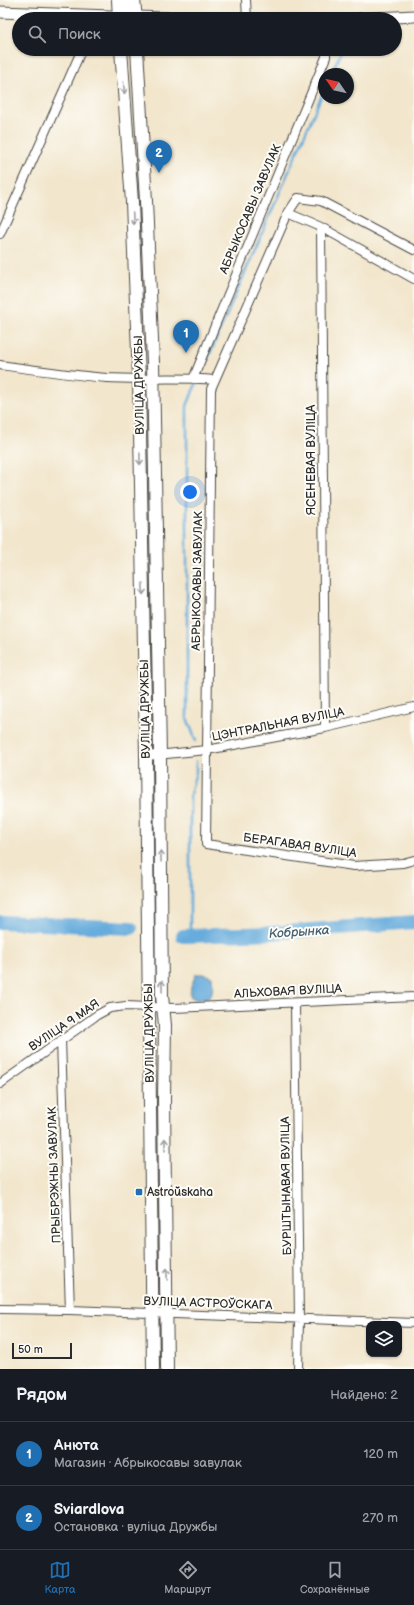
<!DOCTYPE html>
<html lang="ru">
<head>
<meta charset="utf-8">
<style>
	body { margin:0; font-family:"Balsamiq Sans",sans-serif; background:#20242c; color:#f1f3f6 }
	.controls { position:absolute; right:12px; bottom:12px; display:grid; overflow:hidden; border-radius:8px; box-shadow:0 1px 3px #0004 }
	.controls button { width:36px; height:36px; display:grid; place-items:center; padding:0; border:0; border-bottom:1px solid #363941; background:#171b24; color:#f1f3f6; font:20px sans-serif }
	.compass { position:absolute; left:318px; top:68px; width:36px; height:36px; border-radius:50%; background:#171b24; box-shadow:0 1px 3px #0004; rotate:304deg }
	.scale { position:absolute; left:12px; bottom:10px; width:60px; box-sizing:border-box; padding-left:4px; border:2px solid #2b2b2b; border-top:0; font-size:11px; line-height:14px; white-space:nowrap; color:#2b2b2b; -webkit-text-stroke:3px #fdfcf7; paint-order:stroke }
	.you { position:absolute; left:190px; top:492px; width:14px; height:14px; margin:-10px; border:3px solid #fff; border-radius:50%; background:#1a73e8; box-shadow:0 0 0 6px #1a73e833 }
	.badge { display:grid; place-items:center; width:26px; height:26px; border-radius:50%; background:#1f6fb2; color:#fff; font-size:13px; font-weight:700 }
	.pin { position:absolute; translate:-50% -33px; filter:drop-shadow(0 1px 2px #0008) }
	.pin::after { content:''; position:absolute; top:21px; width:14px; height:12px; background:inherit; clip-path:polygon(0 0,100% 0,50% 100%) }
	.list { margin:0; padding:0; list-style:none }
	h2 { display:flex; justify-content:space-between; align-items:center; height:52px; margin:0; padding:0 16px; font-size:17px }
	h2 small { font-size:13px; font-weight:400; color:#9ea1a6 }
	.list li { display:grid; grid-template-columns:26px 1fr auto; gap:12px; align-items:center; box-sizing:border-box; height:64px; padding:0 16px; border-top:1px solid #363941 }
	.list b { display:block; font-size:15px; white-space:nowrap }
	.list p { margin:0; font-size:13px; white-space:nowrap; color:#9ea1a6 }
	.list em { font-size:13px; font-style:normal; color:#9ea1a6 }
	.icon { flex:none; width:22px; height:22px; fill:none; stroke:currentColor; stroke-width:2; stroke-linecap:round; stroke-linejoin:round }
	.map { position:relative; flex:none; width:414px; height:1369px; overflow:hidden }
	.search { position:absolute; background:#171b24; box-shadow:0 1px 3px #0004; left:12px; right:12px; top:12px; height:44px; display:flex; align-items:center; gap:10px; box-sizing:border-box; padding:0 14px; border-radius:22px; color:#9ea1a6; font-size:15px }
	.sheet { height:180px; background:#171b24 }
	nav { display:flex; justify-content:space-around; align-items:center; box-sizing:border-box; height:56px; border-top:1px solid #363941; background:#171b24; font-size:11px; color:#9ea1a6 }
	nav a { display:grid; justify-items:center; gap:2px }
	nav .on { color:#1f6fb2 }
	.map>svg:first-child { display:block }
</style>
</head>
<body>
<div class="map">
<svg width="414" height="1369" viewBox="0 0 414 1369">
	<rect width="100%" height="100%" fill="#fdfcf7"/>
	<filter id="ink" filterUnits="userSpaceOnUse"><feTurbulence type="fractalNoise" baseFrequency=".025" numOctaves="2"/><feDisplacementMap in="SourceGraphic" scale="8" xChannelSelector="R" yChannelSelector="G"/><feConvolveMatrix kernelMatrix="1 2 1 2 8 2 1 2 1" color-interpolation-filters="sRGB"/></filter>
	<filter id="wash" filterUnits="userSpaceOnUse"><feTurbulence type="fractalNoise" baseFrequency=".012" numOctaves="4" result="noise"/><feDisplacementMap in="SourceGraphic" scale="16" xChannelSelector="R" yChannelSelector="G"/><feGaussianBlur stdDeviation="0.9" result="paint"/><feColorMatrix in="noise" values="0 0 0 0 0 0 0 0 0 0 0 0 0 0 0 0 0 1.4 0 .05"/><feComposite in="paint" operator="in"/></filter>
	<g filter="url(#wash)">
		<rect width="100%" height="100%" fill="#f2e6cc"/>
		<path fill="#66acdc" stroke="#486c84" d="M196,974H204L212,977L213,987L211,996C203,999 197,1002 190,996L191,986Z"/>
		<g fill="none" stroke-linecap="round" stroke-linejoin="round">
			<path stroke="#66acdc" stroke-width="2.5" d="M331,74L342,49
				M205,365L324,90
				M196,741L187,718V406L196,384
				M190,936V794L196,772V761"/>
			<path stroke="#66acdc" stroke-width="14" d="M0,922L131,928
				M183,936L273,933L414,922"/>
		</g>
	</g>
	<g filter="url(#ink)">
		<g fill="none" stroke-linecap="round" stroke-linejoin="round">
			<defs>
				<path id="street" d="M246,0L247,19
					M288,213L321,227L325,728
					M321,227L414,279
					M0,234L82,49
					M414,250L321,201L298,198L288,213L211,389L206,844L354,866L403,863L414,860
					M0,365C36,370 71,375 107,378C143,380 179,377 215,380
					M193,379L326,57V49
					M146,756L207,750L325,728L414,707
					M295,1003L299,1319L298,1369
					M61,1040L70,1310
					M0,1084L97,1015L110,1008L126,1006L174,1008L414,997
					M0,1309L70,1310L414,1323"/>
				<path id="secondary" d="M0,12L193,19
					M360,19L414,16"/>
				<path id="primary" d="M118,0L119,19
					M124,0L128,11L135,16
					M134,0L136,19
					M121,49L132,202L139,378L146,756L153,1369
					M137,49L146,201L153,362L160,755L162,996L165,1025L164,1099L167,1369"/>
			</defs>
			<use href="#street" stroke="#494743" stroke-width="10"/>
			<use href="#secondary" stroke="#494743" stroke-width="13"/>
			<use href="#primary" stroke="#494743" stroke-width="14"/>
			<use href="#street" stroke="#fff" stroke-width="8"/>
			<use href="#secondary" stroke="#fff" stroke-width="11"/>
			<use href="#primary" stroke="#fff" stroke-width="12"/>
		</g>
		<defs><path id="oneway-shaft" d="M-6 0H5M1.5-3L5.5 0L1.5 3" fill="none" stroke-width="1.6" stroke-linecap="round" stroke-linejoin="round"/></defs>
		<g stroke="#a0a0a0">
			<use href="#oneway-shaft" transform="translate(124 88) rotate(86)"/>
			<use href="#oneway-shaft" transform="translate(133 218) rotate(87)"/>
			<use href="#oneway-shaft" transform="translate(140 459) rotate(89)"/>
			<use href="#oneway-shaft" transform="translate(143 589) rotate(89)"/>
			<use href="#oneway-shaft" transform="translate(161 856) rotate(-91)"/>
			<use href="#oneway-shaft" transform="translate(162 986) rotate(-91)"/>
			<use href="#oneway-shaft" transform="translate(165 1144) rotate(-91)"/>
			<use href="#oneway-shaft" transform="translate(167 1274) rotate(-91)"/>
		</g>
	</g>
	<rect fill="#1f6fb2" stroke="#fdfcf7" stroke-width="1.5" x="135" y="1188" width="8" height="8" rx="2"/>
	<g text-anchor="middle" stroke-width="4" stroke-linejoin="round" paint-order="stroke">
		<g font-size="12" fill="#2b2b2b" stroke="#fdfcf7">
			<text transform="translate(250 209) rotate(-67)" y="4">АБРЫКОСАВЫ ЗАВУЛАК</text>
			<text transform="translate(139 385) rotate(-91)" y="4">ВУЛІЦА ДРУЖБЫ</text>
			<text transform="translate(311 460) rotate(-90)" y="4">ЯСЕНЕВАЯ ВУЛІЦА</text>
			<text transform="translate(197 581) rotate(-89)" y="4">АБРЫКОСАВЫ ЗАВУЛАК</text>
			<text transform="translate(145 709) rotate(-91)" y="4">ВУЛІЦА ДРУЖБЫ</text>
			<text transform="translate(278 724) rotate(-11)" y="4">ЦЭНТРАЛЬНАЯ ВУЛІЦА</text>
			<text transform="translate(300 845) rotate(8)" y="4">БЕРАГАВАЯ ВУЛІЦА</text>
			<text transform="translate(288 991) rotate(-3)" y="4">АЛЬХОВАЯ ВУЛІЦА</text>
			<text transform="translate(64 1025) rotate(-34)" y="4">ВУЛІЦА 9 МАЯ</text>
			<text transform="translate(149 1033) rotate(-91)" y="4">ВУЛІЦА ДРУЖБЫ</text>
			<text transform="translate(54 1175) rotate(-92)" y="4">ПРЫБРЭЖНЫ ЗАВУЛАК</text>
			<text transform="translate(286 1186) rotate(-91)" y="4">БУРШТЫНАВАЯ ВУЛІЦА</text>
			<text transform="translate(208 1303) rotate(2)" y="4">ВУЛІЦА АСТРОЎСКАГА</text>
		</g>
		<g font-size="12" fill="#2b2b2b" stroke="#fdfcf7" text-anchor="start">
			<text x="147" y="1196">Astroŭskaha</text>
		</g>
		<g font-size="13" font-style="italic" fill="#435f72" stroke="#fdfcf7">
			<text transform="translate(299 931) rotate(-4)" y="5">Кобрынка</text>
		</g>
	</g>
</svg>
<div class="controls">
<button><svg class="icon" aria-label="layers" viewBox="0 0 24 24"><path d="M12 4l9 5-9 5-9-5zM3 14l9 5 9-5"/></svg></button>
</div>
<svg class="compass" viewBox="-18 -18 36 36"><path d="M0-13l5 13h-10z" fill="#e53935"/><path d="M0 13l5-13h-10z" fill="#9ea1a6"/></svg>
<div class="scale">50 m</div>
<div class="you"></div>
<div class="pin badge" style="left:186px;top:353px">1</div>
<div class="pin badge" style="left:159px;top:173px">2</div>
<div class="search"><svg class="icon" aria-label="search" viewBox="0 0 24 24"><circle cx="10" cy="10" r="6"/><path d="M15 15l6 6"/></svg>Поиск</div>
</div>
<section class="sheet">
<h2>Рядом<small>Найдено: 2</small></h2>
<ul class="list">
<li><span class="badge">1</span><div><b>Анюта</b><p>Магазин · Абрыкосавы завулак</p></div><em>120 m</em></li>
<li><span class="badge">2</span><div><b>Sviardlova</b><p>Остановка · вуліца Дружбы</p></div><em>270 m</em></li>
</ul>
</section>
<nav>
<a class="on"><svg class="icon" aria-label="map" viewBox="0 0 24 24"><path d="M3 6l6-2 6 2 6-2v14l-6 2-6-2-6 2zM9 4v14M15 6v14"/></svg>Карта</a>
<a><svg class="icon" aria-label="directions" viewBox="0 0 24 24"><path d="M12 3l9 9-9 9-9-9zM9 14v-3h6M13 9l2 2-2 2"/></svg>Маршрут</a>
<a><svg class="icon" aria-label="saved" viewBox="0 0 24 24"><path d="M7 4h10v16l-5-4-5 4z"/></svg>Сохранённые</a>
</nav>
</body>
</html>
